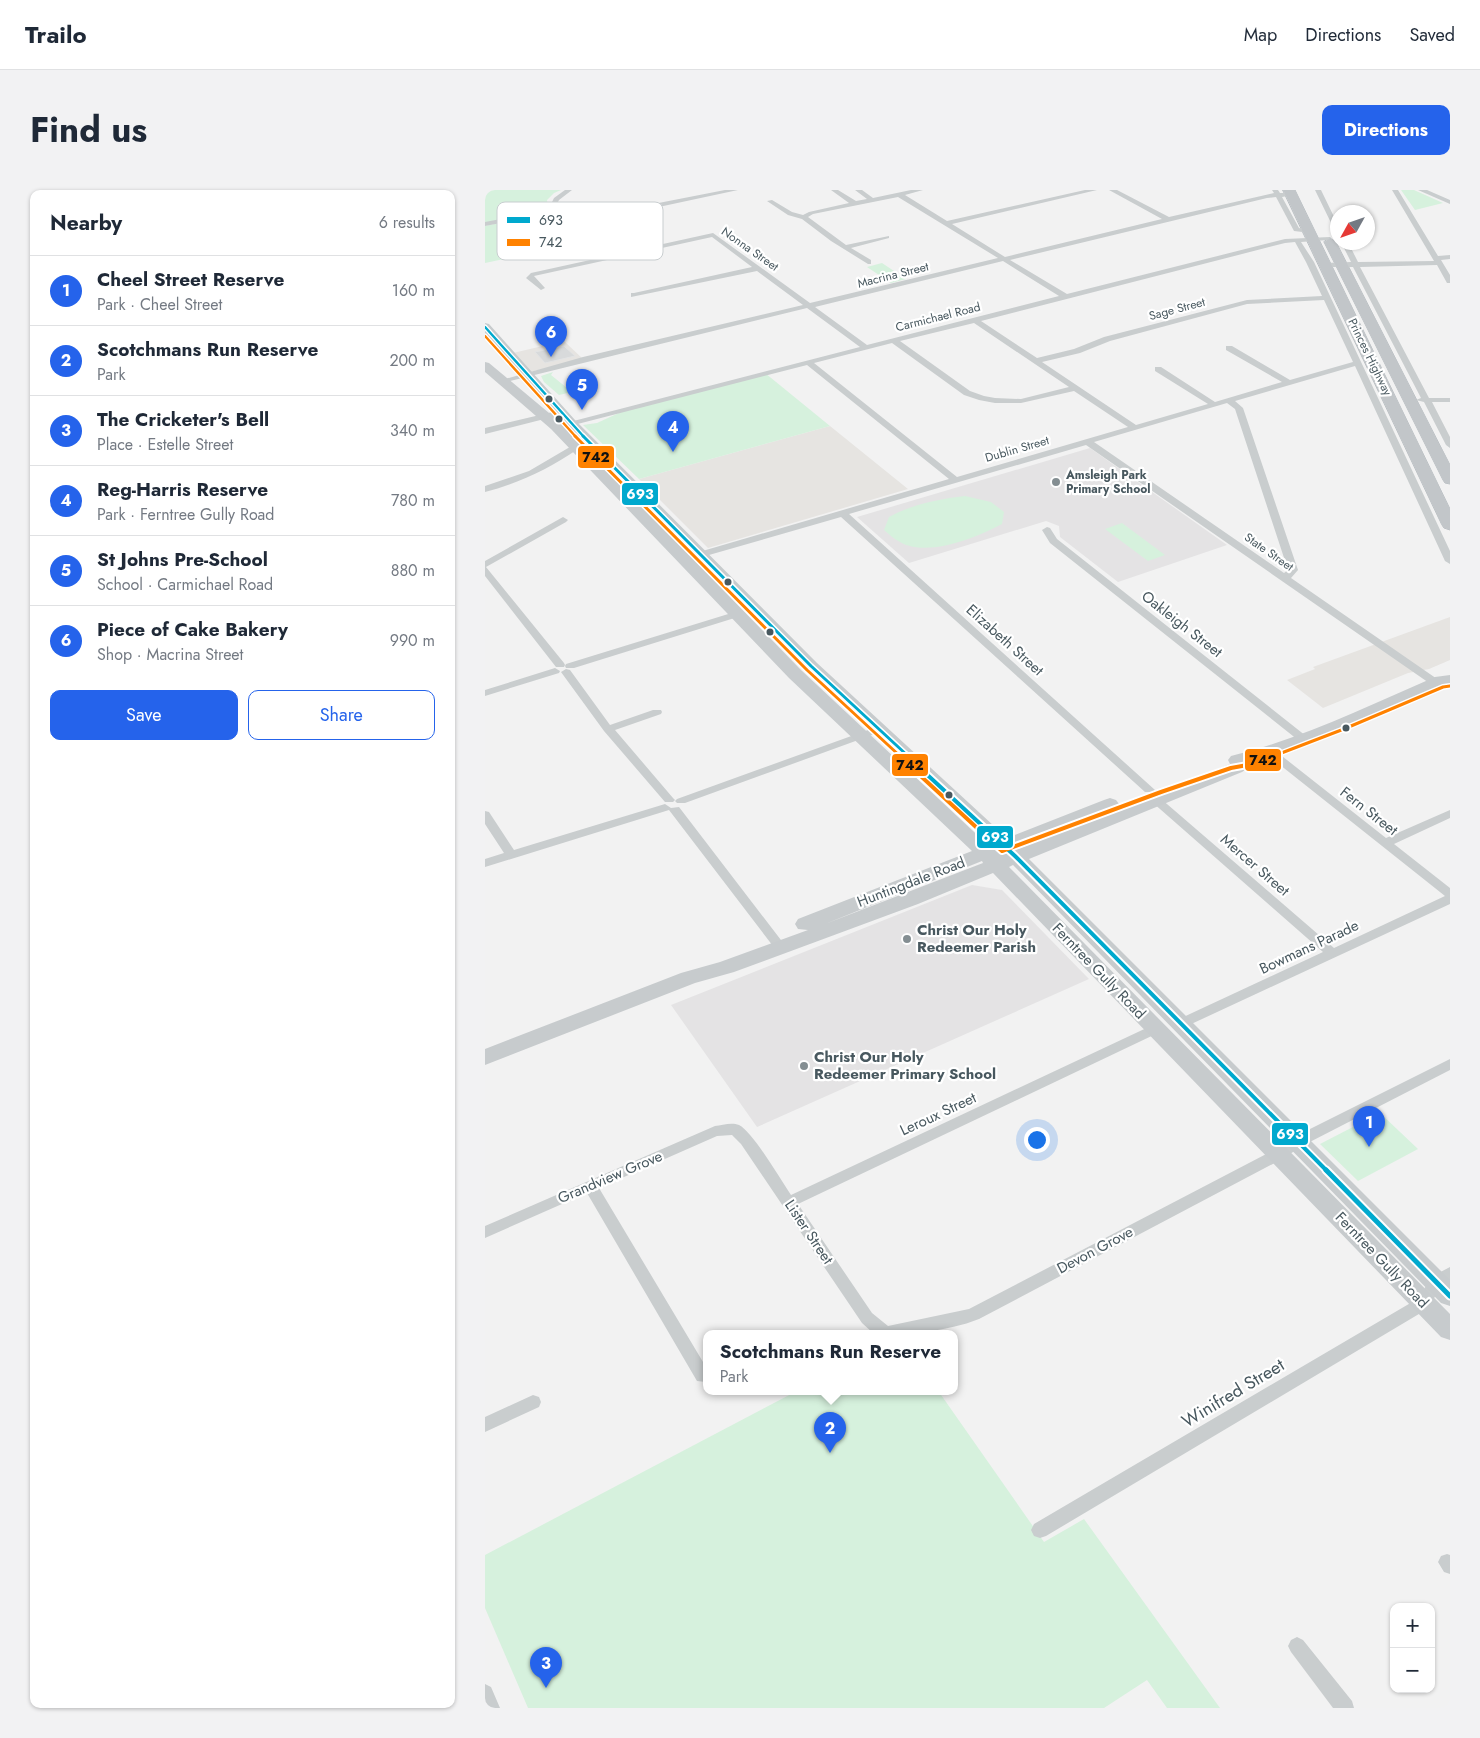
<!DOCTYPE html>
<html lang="en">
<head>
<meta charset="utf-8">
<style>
	body { margin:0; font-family:Jost,sans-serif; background:#f2f2f3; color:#1f2937 }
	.controls { position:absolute; right:15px; bottom:15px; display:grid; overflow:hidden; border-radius:10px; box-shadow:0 1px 4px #0004 }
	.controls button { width:45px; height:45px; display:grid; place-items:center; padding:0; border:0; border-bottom:1px solid #e0e1e3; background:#fff; color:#1f2937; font:25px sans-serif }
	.compass { position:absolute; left:845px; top:15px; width:45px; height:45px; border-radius:50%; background:#fff; box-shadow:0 1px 4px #0004; rotate:230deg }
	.you { position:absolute; left:551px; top:949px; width:18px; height:18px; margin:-12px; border:4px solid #fff; border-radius:50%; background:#1a73e8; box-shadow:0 0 0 8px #1a73e833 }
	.badge { display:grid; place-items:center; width:32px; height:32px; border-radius:50%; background:#2563eb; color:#fff; font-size:16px; font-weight:700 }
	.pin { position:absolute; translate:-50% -41px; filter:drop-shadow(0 1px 2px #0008) }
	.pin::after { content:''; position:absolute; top:26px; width:18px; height:15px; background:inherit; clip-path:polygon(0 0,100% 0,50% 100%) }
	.popup { position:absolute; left:218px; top:1140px; width:255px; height:65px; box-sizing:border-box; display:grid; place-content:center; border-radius:10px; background:#fff; filter:drop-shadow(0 1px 4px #0005); font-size:16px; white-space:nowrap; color:#747a83 }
	.popup b { font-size:19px; color:#1f2937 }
	.popup::after { content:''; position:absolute; left:50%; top:100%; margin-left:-10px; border:10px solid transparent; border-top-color:#fff }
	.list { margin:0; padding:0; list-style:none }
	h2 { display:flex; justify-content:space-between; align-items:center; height:65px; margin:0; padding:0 20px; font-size:21px }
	h2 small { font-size:16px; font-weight:400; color:#747a83 }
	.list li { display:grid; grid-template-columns:32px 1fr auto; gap:15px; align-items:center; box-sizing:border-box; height:70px; padding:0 20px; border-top:1px solid #e0e1e3 }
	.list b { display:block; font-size:19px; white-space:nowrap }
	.list p { margin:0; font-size:16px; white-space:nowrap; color:#747a83 }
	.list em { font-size:16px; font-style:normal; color:#747a83 }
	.actions { display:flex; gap:10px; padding:15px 20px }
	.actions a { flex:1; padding:11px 0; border:1px solid #2563eb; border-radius:10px; text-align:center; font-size:18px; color:#2563eb }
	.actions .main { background:#2563eb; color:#fff }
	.map { position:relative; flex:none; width:965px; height:1518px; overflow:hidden; border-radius:10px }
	header { display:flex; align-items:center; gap:30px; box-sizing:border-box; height:70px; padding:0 25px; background:#fff; border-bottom:1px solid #e0e1e3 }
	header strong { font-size:24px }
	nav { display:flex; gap:28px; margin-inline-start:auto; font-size:18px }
	.intro { display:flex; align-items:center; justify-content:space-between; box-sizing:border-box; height:120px; padding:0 30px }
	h1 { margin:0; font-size:35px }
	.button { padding:12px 22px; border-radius:10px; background:#2563eb; color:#fff; font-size:18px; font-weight:700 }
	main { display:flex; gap:30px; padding:0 30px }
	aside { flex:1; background:#fff; border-radius:10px; box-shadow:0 1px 4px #0004 }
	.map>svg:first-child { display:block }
</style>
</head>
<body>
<header>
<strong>Trailo</strong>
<nav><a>Map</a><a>Directions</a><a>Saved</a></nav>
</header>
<div class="intro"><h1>Find us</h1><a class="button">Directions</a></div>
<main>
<aside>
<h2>Nearby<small>6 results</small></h2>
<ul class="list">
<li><span class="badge">1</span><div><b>Cheel Street Reserve</b><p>Park · Cheel Street</p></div><em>160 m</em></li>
<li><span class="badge">2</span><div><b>Scotchmans Run Reserve</b><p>Park</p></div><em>200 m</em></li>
<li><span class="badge">3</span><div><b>The Cricketer's Bell</b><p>Place · Estelle Street</p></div><em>340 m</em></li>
<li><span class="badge">4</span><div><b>Reg-Harris Reserve</b><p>Park · Ferntree Gully Road</p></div><em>780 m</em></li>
<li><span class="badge">5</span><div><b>St Johns Pre-School</b><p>School · Carmichael Road</p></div><em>880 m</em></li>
<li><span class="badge">6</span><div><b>Piece of Cake Bakery</b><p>Shop · Macrina Street</p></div><em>990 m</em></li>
</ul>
<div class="actions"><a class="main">Save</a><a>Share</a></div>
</aside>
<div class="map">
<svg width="965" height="1518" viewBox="0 0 965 1518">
	<rect width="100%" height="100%" fill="#f2f2f2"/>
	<path fill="#e6e4e1" d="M79,151L98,169L45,182L28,163Z
		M345,236L423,299L223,358L154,289Z
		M965,427V470L944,479L923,483L838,518L802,490L830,479L828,477Z"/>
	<path fill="#e4e3e4" d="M605,258L742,355L633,392L575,347L574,336L561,331L424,373L372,327Z
		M487,695L517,700L604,789L272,937L186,815Z"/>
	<path fill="#d6f1dd" d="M0,0H76L69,3L62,10L63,16L60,21L0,33Z
		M916,0H929L958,13L930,20Z
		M62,23L79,28L47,48L61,60L0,73V36Z
		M397,73L421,89L406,93L382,77Z
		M68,182L66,185L87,202L74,205L59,192L56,186Z
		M280,183L345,236L154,289L98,235L112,233L147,217Z
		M480,306L506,312L519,322L517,334C493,347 442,368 415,352C409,349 404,344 399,340L404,327C428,314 454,309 480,306Z
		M637,333L680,365L663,371L620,339Z
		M895,923L933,959L873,991L835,954Z
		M310,1202H454L559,1352L599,1329L735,1518H682L662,1490L619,1518H43L0,1418V1365Z"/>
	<path fill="#d8dadb" stroke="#e3e4e5" d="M79,156L90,166L60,173L50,162Z"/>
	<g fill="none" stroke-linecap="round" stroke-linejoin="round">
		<defs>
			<path id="trunk" d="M798,0H810L965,319V340L959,338L957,335Z
				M845,48L851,52L965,275V294L960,293L958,290L839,52Z"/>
		</defs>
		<use href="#trunk" stroke="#b7bdc1" stroke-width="1"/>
		<path fill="#c9cdce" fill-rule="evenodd" d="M80,0H87L74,10L72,14C79,24 90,27 102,27L240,0H253L113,30H92L72,22L0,36V32L69,19L66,14L69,8Z
			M346,0H353L371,11L382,9L370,0H377L388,8L426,0H438L420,5L462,31L600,0H612L467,34L520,67L677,29L624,0H632L684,27L789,3L787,0H793L795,3H808V5L797,7L814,38L826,41V43L809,41L791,7L782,8L525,70L582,104L800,49L845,47L846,48L843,50L816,52L829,72L965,361V374L960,371L870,176L750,211L758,218L813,380L806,388L955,491L956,493L955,495H947L601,255L364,324L670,600L668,602H660L356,327L203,371H197V367L464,289L322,175L77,238L73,235L375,157L322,118L17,193L13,191L98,167L318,115L272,81L146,107V103H149L267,77L227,47L49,86L60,98L56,100L41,88L46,83L228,43L325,113L513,68L413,7L328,24L323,27L361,55L404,46V48L366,58L386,70V74H383L346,51L317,29L303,25L282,11L287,10L307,22L318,25L324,22L364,13ZM810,52L821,72L837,106L762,110L619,147L589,159L552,168L496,131L800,53ZM518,71L574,106L382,155L330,117ZM839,110L868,172L805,190L747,156H741V160L797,192L730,212L676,177H670V181L723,214L651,235L557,172L595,163L625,151L762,114ZM489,133L584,197L536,209L510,208L499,206L485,201L415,151ZM407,153L479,205L494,210L510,213H536L589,201L643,237L472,287L329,173ZM742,213L750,219L803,380L799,383L609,252Z
			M830,0H836L852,33V41L849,39Z
			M907,0H913L953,66L965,65V69L956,70L965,85V93H962L952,75L875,77L944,208H965V212H947L965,247V258L961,255L939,212L931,210L936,208L868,77H840L836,75L840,73L866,72L856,52H863L873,72L949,71Z
			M933,0H942L965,10V14Z
			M76,220H79V224L0,244V238Z
			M90,254L94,257L93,259C64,279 34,293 0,302V296L44,281Z
			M78,327L83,330L81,332L1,377L79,473L80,475L79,477H71L0,386V371Z
			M562,337L565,338L572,349L821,546L822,548L821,550H813L565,353L557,340Z
			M253,421L258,424L256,426L89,478H81L80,476L81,474Z
			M70,478L75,481L74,483L0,506V500Z
			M81,479L85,480L125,535L168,520H176L177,522L176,524L130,540L188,608L190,610L188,612H180L119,541L76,482Z
			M394,536L399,539L398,541L200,613H192L190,611L192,609Z
			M784,558L788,559L901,648L965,620V628L909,654L965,698V714L702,836H692L690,833L692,830L838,762L667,612L665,610L667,608H675L849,758L960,706L780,563L779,561L780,559Z
			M180,614L186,618L194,617L299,754L301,757L299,760H291L184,620L0,677V669L19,663L0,634V621L4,622L29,660Z
			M670,834L675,836L677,839L675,842L313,1014L387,1123L403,1136L484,1119L789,960L807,948L965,869V880L817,956L799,968L494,1129C461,1142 425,1144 389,1144L377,1133L256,954L247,945L232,946L114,998L221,1177V1192L212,1191L102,1003L0,1048V1036L230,936C237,935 247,932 254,935C268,942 295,989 306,1005Z
			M965,1077V1090L956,1095L944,1118L561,1346L555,1348L549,1346L546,1340L549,1334L934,1108L946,1087Z
			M48,1205L54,1207L56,1212L54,1217L0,1242V1227Z
			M962,1364L965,1365V1384L959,1382L953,1372L956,1366Z
			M812,1447L818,1450L867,1511L869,1518H848L806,1462L803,1456L806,1450Z
			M0,1494L6,1497L15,1518H0Z"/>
		<path fill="#c7cbcd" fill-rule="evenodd" d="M0,133L4,134L90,230L332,473L522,648L619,610L625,608L631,610L634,614L631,618L532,657L533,659L745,574L743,570L746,566C816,549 883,516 950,487L965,485V495L959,496L863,537L772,572L757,582L544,669L965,1090V1116L956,1113L528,675L524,677L965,1124V1150L956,1147L508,683L433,714L249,782L210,793L0,875V859L196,783L235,772L323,740L313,739L310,734L313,729L487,661L304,488L66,239L0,182V172L4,173L76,233L316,480L503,655L506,654L320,479L80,236L0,144ZM497,671L498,673L340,734Z"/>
		<use href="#trunk" fill="#c2c6c9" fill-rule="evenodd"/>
		<defs>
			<path id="bus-1-far3" d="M0,137L99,247"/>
			<path id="bus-1-far2" d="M98,246L326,476L424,567"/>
			<path id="bus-1-far1" d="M422,566L530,666L842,981"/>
			<path id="bus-1" d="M841,980L965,1106"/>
			<path id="bus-2-far2" d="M0,146L91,247"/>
			<path id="bus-2-far1" d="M90,246L322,480L416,567
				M786,567L859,539L958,497L965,496"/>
			<path id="bus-2" d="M414,566L517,661L676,602L746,578L768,574L790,566"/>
		</defs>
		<use href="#bus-1-far3" stroke="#fff" stroke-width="5"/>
		<use href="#bus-1-far2" stroke="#fff" stroke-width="6"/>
		<use href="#bus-1-far1" stroke="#fff" stroke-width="8"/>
		<use href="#bus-1" stroke="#fff" stroke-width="9"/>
		<use href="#bus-2-far2" stroke="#fff" stroke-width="5"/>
		<use href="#bus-2-far1" stroke="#fff" stroke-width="6"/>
		<use href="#bus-2" stroke="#fff" stroke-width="8"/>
		<use href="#bus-1-far3" stroke="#00a9ce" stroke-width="2.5"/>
		<use href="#bus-1-far2" stroke="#00a9ce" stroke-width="3"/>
		<use href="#bus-1-far1" stroke="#00a9ce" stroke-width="4"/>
		<use href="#bus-1" stroke="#00a9ce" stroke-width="5"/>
		<use href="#bus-2-far2" stroke="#ff8200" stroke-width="2.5"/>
		<use href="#bus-2-far1" stroke="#ff8200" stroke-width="3"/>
		<use href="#bus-2" stroke="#ff8200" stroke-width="4"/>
	</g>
	<g fill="#48585f" stroke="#fff" stroke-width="2">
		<circle cx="64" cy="209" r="4.5"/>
		<circle cx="74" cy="229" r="4.5"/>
		<circle cx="243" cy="392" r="4.5"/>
		<circle cx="285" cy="442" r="4.5"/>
		<circle cx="861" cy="538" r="4.5"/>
		<circle cx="464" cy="605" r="4.5"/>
	</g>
	<g fill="#848e92" stroke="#fff" stroke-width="2">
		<circle cx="571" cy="292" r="5"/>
		<circle cx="422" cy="749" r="5"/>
		<circle cx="319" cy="876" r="5"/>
	</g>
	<g text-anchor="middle" stroke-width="4.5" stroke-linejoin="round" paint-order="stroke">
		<g font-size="12" fill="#48585f" stroke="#fff">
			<text transform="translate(265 59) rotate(35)" y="4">Nonna Street</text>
			<text transform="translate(408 85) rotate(-14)" y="4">Macrina Street</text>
			<text transform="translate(692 119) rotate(-15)" y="4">Sage Street</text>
			<text transform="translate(453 127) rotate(-14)" y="4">Carmichael Road</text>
			<text transform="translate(885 167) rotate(64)" y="4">Princes Highway</text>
			<text transform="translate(532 259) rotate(-16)" y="4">Dublin Street</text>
			<text transform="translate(784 362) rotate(35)" y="4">State Street</text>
		</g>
		<g font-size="12" font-weight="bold" fill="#48585f" stroke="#fff" text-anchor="start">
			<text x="581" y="289">Amsleigh Park<tspan x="581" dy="14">Primary School</tspan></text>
		</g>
		<g font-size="15" fill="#48585f" stroke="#fff">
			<text transform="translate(697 434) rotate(38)" y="5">Oakleigh Street</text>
			<text transform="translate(520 450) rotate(42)" y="5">Elizabeth Street</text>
			<text transform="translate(884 621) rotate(38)" y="5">Fern Street</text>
			<text transform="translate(770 675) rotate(41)" y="5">Mercer Street</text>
			<text transform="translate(426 692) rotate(-21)" y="5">Huntingdale Road</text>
			<text transform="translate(824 757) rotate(-25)" y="5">Bowmans Parade</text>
			<text transform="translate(614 781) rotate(46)" y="5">Ferntree Gully Road</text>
			<text transform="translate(453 924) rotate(-25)" y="5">Leroux Street</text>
			<text transform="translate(125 987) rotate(-23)" y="5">Grandview Grove</text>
			<text transform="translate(324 1042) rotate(56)" y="5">Lister Street</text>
			<text transform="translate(610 1060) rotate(-28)" y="5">Devon Grove</text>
			<text transform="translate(897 1070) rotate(46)" y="5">Ferntree Gully Road</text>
		</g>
		<g font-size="15" font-weight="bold" fill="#48585f" stroke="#fff" text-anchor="start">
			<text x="432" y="745">Christ Our Holy<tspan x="432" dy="17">Redeemer Parish</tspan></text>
			<text x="329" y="872">Christ Our Holy<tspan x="329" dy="17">Redeemer Primary School</tspan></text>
		</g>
		<g font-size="18" fill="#48585f" stroke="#fff">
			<text transform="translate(748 1203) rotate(-31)" y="6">Winifred Street</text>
		</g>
	</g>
	<rect x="12" y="12" width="166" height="58" rx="8" fill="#fff" stroke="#c8cdcf" stroke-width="1"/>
	<rect x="22" y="27" width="23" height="6" fill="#00a9ce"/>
	<rect x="22" y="49" width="23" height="7" fill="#ff8200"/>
	<g font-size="14" fill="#48585f">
		<text x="54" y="35">693</text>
		<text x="54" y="57">742</text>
	</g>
	<g stroke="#fff" stroke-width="2">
		<rect x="92" y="255" width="38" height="24" rx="5" fill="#ff8200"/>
		<rect x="136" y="292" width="38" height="24" rx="5" fill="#00a9ce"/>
		<rect x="759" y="558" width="38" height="24" rx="5" fill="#ff8200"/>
		<rect x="406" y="563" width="38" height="24" rx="5" fill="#ff8200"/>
		<rect x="491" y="635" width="38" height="24" rx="5" fill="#00a9ce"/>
		<rect x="786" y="932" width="38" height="24" rx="5" fill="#00a9ce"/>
	</g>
	<g font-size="14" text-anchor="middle" font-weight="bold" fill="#fff">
		<text x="155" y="309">693</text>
		<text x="510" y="652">693</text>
		<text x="805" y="949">693</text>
	</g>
	<g font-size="14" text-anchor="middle" font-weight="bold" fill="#111">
		<text x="111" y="272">742</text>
		<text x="778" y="575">742</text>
		<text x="425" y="580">742</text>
	</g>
</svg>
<div class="controls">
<button>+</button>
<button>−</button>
</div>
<svg class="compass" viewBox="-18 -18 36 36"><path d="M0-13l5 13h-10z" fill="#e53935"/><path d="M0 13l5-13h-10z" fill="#747a83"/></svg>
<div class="you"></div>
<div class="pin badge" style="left:884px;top:957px">1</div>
<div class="pin badge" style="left:345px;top:1263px">2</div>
<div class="popup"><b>Scotchmans Run Reserve</b>Park</div>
<div class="pin badge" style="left:61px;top:1498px">3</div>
<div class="pin badge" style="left:188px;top:262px">4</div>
<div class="pin badge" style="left:97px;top:220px">5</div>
<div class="pin badge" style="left:66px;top:167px">6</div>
</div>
</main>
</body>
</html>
